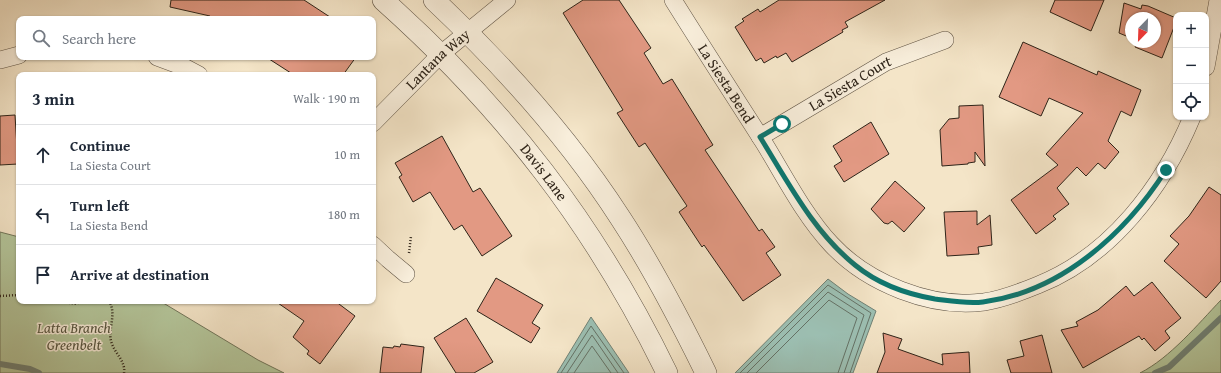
<!DOCTYPE html>
<html lang="en">
<head>
<meta charset="utf-8">
<style>
	body { margin:0; font-family:"Gentium Book Plus",serif; background:#f2f2f3; color:#1f2937 }
	.controls { position:absolute; right:12px; top:12px; display:grid; overflow:hidden; border-radius:8px; box-shadow:0 1px 3px #0004 }
	.controls button { width:36px; height:36px; display:grid; place-items:center; padding:0; border:0; border-bottom:1px solid #e0e1e3; background:#fff; color:#1f2937; font:20px sans-serif }
	.compass { position:absolute; left:1125px; top:12px; width:36px; height:36px; border-radius:50%; background:#fff; box-shadow:0 1px 3px #0004; rotate:203deg }
	.stop { position:absolute; width:12px; height:12px; margin:-9px; border:3px solid #0f766e; border-radius:50%; background:#fff }
	.stop.end { background:#0f766e; border-color:#fff; box-shadow:0 1px 4px #0008 }
	.list { margin:0; padding:0; list-style:none }
	h2 { display:flex; justify-content:space-between; align-items:center; height:52px; margin:0; padding:0 16px; font-size:17px }
	h2 small { font-size:13px; font-weight:400; color:#747a83 }
	.list li { display:grid; grid-template-columns:26px 1fr auto; gap:12px; align-items:center; box-sizing:border-box; height:60px; padding:0 16px; border-top:1px solid #e0e1e3 }
	.list b { display:block; font-size:15px; white-space:nowrap }
	.list p { margin:0; font-size:13px; white-space:nowrap; color:#747a83 }
	.list em { font-size:13px; font-style:normal; color:#747a83 }
	.icon { flex:none; width:22px; height:22px; fill:none; stroke:currentColor; stroke-width:2; stroke-linecap:round; stroke-linejoin:round }
	.map { position:relative; flex:none; width:1221px; height:373px; overflow:hidden }
	.search { position:absolute; background:#fff; box-shadow:0 1px 3px #0004; left:16px; top:16px; width:360px; height:44px; display:flex; align-items:center; gap:10px; box-sizing:border-box; padding:0 14px; border-radius:8px; color:#747a83; font-size:15px }
	.panel { position:absolute; background:#fff; box-shadow:0 1px 3px #0004; left:16px; top:72px; width:360px; height:232px; border-radius:8px }
	.map>svg:first-child { display:block }
</style>
</head>
<body>
<div class="map">
<svg width="1221" height="373" viewBox="0 0 1221 373">
	<rect width="100%" height="100%" fill="#f4e5c8"/>
	<filter id="stains"><feTurbulence type="fractalNoise" baseFrequency=".005" numOctaves="4"/><feColorMatrix values="0 0 0 0 .2 0 0 0 0 .09 0 0 0 0 .02 0 0 0 .5 -.17"/></filter>
	<radialGradient id="worn" r=".72"><stop offset=".6" stop-color="#630" stop-opacity="0"/><stop offset="1" stop-color="#630" stop-opacity=".3"/></radialGradient>
	<path fill="#b4c69b" stroke="#71755a" d="M0,232L19,237V301H160L258,360L284,373H0Z
		M1221,300V373H1140C1170,358 1198,324 1221,300Z"/>
	<path fill="#9cbfb2" stroke="#708175" d="M828,279L848,294L876,311L853,373H735Z
		M591,317L629,373H557Z"/>
	<g fill="none" stroke-linecap="round" stroke-linejoin="round">
		<path stroke="#657266" stroke-width="1" d="M561,373L591,326L624,373
			M567,373L592,335L618,373
			M574,373L592,346L611,373
			M740,373L828,285L871,313L850,373
			M747,373L828,292L864,315L844,373
			M756,373L829,300L857,318L838,373"/>
		<path stroke="#708175" stroke-width="6" d="M0,364L30,369L39,373
			M1155,373L1169,367L1221,318"/>
	</g>
	<path fill="#e29983" stroke="#2e2419" d="M171,0H304L333,19H208L210,16L170,7Z
		M583,0H619L651,48L644,53L663,84L672,79L713,145L705,150L759,231L762,229L775,247L766,253L781,275L743,301L704,245L702,247L679,212L687,206L645,143L639,147L617,113L623,110L563,13Z
		M779,0H885L845,22L848,27L842,30L843,32L792,62L786,53L777,58L776,56L764,63L761,58L756,61L735,27L744,21L742,19L758,9L760,12Z
		M1055,0H1104L1091,31L1050,12Z
		M1124,3L1141,9L1142,5L1148,6L1176,18V22L1162,58L1135,47L1137,42H1155V18H1131V38L1119,33Z
		M1023,42L1097,75L1098,71L1141,90L1131,116L1121,111L1108,141L1119,152L1105,169L1098,163L1086,176L1077,167L1057,188L1069,204L1053,216L1056,219L1036,234L1011,200L1058,165L1046,154L1083,113L1049,98L1041,116L999,97Z
		M266,57H356L343,75H294Z
		M983,105L985,166L975,152V162L968,163V164L942,166L940,130L949,119L959,118V106Z
		M15,115L18,164L0,165V116Z
		M871,122L889,154L844,182L834,166L842,161L833,146Z
		M442,136L473,192L480,188L512,236L482,256L462,225L454,230L430,192L413,202L399,177L402,175L395,163Z
		M895,181L925,208L904,232L892,221L888,224L884,223L871,209Z
		M1209,187L1221,195V281L1206,298L1164,261L1179,244L1170,236L1189,216Z
		M977,211V225L990,215L992,245L978,247L979,254L947,256L944,212Z
		M496,278L543,305L532,323L540,328L531,343L477,311Z
		M1152,282L1181,318L1165,331L1170,338L1155,351L1144,338L1142,340L1139,336L1083,368L1061,330L1078,326L1076,322L1098,310L1126,286L1134,296Z
		M275,301H335L355,316L320,364L307,354L309,351L293,337L304,321Z
		M466,318L493,362L474,373H456L434,338Z
		M883,333L902,339L898,349L943,365L942,354L969,352L970,373H877L885,352Z
		M1042,335L1052,373H1011L1007,360L1024,356L1020,341Z
		M401,344L424,347L421,373H380L383,347L393,348L394,346L400,347Z"/>
	<g fill="none" stroke-linecap="round" stroke-linejoin="round">
		<defs>
			<g id="minor">
				<path id="s1" d="M673,0C703,48 734,96 764,143C785,177 804,215 831,244C867,283 931,309 984,302C1003,299 1021,292 1038,285C1111,256 1163,187 1192,117"/>
				<path d="M157,57L184,67L199,75"/>
				<path d="M0,60L19,55"/>
				<path d="M1206,67L1218,0"/>
				<path id="s2" d="M373,123L441,54L507,0"/>
				<path id="s3" d="M760,137L886,62L945,40"/>
				<path d="M373,245L388,259L406,274"/>
			</g>
			<g id="tertiary">
				<path id="s4" d="M383,0C505,109 595,225 667,373"/>
				<path d="M434,0C504,66 569,138 621,219C653,268 680,320 706,373"/>
			</g>
		</defs>
		<use href="#minor" stroke="#605445" stroke-width="18"/>
		<use href="#tertiary" stroke="#605445" stroke-width="22"/>
		<path stroke="#2e2419" stroke-width="2.5" stroke-dasharray="1 2" stroke-linecap="butt" d="M409,253L411,236
			M0,296L19,295
			M57,301L77,304L80,301
			M109,301C117,314 108,328 111,341C114,353 126,361 124,373"/>
		<use href="#minor" stroke="#f8eedb" stroke-width="17"/>
		<use href="#tertiary" stroke="#f8eedb" stroke-width="21"/>
	</g>
	<g fill="none" stroke-linecap="round" stroke-linejoin="round">
		<path stroke="#0f766e" stroke-width="5" d="M782,124L760,137C788,182 813,231 855,265C878,284 906,294 935,299C951,301 967,304 983,302C1061,292 1125,234 1166,170"/>
	</g>
	<g text-anchor="middle" stroke-width="3" stroke-linejoin="round" paint-order="stroke">
		<g font-size="15" fill="#2e2419" stroke="#f8eedb">
			<text dy="5" stroke="none"><textPath href="#s2" startOffset="91">Lantana Way</textPath></text>
			<text dy="5" stroke="none"><textPath href="#s1" startOffset="99">La Siesta Bend</textPath></text>
			<text dy="5" stroke="none"><textPath href="#s3" startOffset="105">La Siesta Court</textPath></text>
			<text dy="5" stroke="none"><textPath href="#s4" startOffset="236">Davis Lane</textPath></text>
		</g>
		<g font-size="15" font-style="italic" fill="#565540" stroke="#f8eedb">
			<text x="74" y="333">Latta Branch<tspan x="74" dy="17">Greenbelt</tspan></text>
		</g>
	</g>
	<rect width="100%" height="100%" filter="url(#stains)"/>
	<rect width="100%" height="100%" fill="url(#worn)"/>
</svg>
<div class="controls">
<button>+</button>
<button>−</button>
<button><svg class="icon" aria-label="locate" viewBox="0 0 24 24"><circle cx="12" cy="12" r="6"/><path d="M12 2v4M12 18v4M2 12h4M18 12h4"/></svg></button>
</div>
<svg class="compass" viewBox="-18 -18 36 36"><path d="M0-13l5 13h-10z" fill="#e53935"/><path d="M0 13l5-13h-10z" fill="#747a83"/></svg>
<div class="stop" style="left:782px;top:124px"></div>
<div class="stop end" style="left:1166px;top:170px"></div>
<div class="search"><svg class="icon" aria-label="search" viewBox="0 0 24 24"><circle cx="10" cy="10" r="6"/><path d="M15 15l6 6"/></svg>Search here</div>
<section class="panel">
<h2>3 min<small>Walk · 190 m</small></h2>
<ul class="list">
<li><svg class="icon" aria-label="ahead" viewBox="0 0 24 24"><path d="M12 20V5M6 11l6-6 6 6"/></svg><div><b>Continue</b><p>La Siesta Court</p></div><em>10 m</em></li>
<li><svg class="icon" aria-label="left" viewBox="0 0 24 24"><path d="M17 20v-9H6M10 6l-5 5 5 5"/></svg><div><b>Turn left</b><p>La Siesta Bend</p></div><em>180 m</em></li>
<li><svg class="icon" aria-label="arrive" viewBox="0 0 24 24"><path d="M6 21V4h12l-3 4 3 4H6"/></svg><div><b>Arrive at destination</b></div></li>
</ul>
</section>
</div>
</body>
</html>
